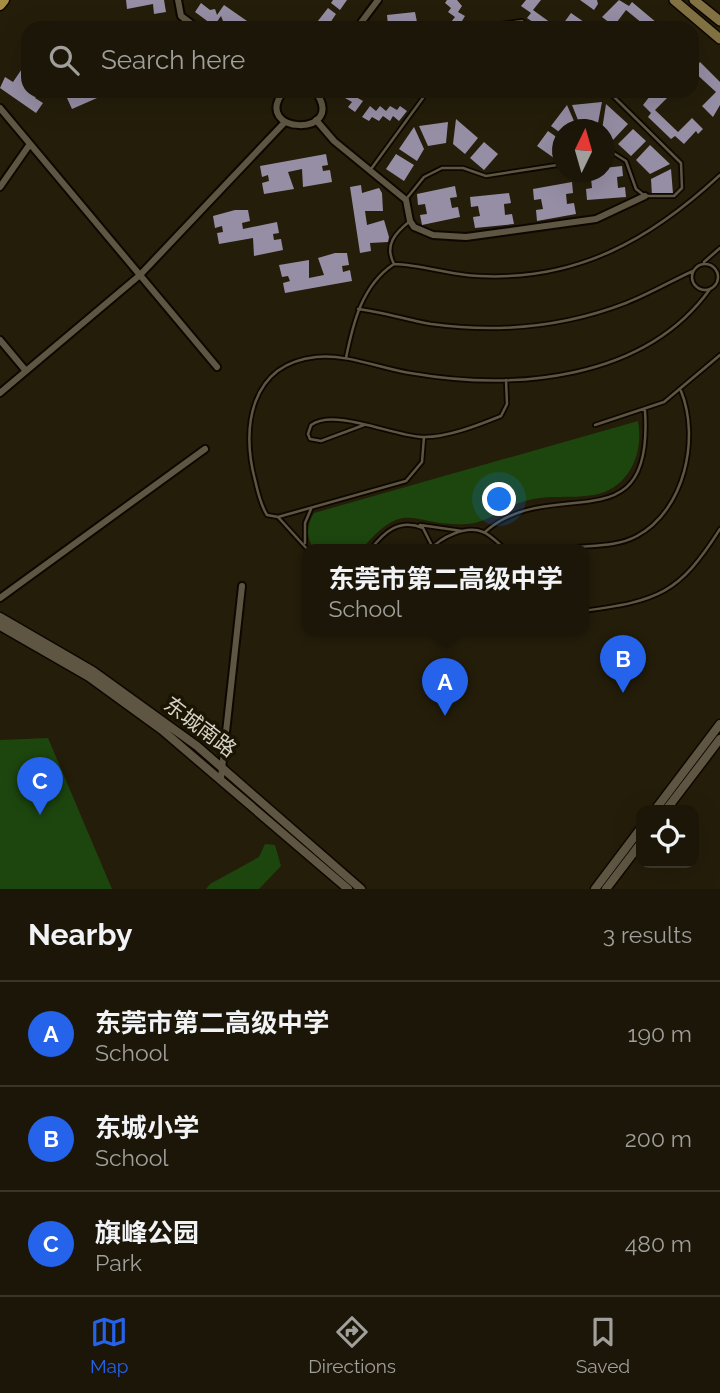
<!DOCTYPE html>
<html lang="en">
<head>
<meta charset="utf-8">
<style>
	body { margin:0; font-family:Raleway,"Noto Sans SC",sans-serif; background:#282316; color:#f1f3f6 }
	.controls { position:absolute; right:21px; bottom:21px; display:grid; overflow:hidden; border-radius:14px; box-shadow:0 7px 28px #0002 }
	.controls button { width:63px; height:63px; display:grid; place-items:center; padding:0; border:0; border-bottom:2px solid #393529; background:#1b1608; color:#f1f3f6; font:35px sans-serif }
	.compass { position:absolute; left:552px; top:119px; width:63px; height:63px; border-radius:50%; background:#1b1608; box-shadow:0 7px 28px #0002; rotate:5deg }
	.you { position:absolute; left:500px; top:500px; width:24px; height:24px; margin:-18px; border:5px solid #fff; border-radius:50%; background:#1a73e8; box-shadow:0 0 0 10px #1a73e833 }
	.badge { display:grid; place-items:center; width:46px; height:46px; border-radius:50%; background:#2563eb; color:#fff; font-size:23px; font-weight:700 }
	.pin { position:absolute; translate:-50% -58px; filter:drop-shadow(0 2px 4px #0008) }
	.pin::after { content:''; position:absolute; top:37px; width:24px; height:21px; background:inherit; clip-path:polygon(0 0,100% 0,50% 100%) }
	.popup { position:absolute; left:302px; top:544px; width:287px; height:91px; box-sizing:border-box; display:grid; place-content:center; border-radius:14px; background:#1b1608; filter:drop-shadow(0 2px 5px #0005); font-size:23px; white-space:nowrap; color:#a09f9c }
	.popup b { font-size:26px; color:#f1f3f6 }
	.popup::after { content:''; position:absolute; left:50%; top:100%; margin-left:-14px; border:14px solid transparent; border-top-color:#1b1608 }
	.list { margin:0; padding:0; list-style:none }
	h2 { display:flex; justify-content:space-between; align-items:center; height:91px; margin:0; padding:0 28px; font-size:30px }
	h2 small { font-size:23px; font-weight:400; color:#a09f9c }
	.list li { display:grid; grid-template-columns:46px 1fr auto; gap:21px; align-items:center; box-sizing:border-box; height:105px; padding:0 28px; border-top:2px solid #393529 }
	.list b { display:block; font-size:26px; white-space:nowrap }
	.list p { margin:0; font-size:23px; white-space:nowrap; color:#a09f9c }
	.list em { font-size:23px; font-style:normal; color:#a09f9c }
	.icon { flex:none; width:38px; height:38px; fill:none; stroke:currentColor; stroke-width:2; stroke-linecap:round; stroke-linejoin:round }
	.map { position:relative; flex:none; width:720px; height:889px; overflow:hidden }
	.search { position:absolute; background:#1b1608; box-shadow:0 7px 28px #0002; left:21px; right:21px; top:21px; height:77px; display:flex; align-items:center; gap:18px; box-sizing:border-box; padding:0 24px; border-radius:21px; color:#a09f9c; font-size:26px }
	.sheet { height:406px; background:#1b1608 }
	nav { display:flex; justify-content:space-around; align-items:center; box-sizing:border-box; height:98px; border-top:2px solid #393529; background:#1b1608; font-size:19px; color:#a09f9c }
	nav a { display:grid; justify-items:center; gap:4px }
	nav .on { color:#2563eb }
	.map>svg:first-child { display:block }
</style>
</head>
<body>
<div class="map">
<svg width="720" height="889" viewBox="0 0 720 889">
	<rect width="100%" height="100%" fill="#241d0a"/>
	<path fill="#1d460e" d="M638,421C644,454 629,488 594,495C571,499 547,494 525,501C504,507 488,523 466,524C410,527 407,496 361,550H314C306,537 306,526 314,513Z
		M48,738L112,889H0V740Z
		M265,844L275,845L281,866L259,889H206L210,884L259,857Z"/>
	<path fill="#968ea4" d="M126,0H164L166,12L154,14L153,4L127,9Z
		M333,0H347L340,10L331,3Z
		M447,0H457L462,6L458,12L465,16L462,21L469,26L467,28H457L451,22L455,17L448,12L451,8L445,3Z
		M526,0H541L533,10L558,28H542L527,18L531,13L521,6Z
		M580,0H597L598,4L594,10Z
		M619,0L629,6L632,2L663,28H648L626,10L614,26L602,17Z
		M201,3L210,10L215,9L217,15L224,5L257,28H238L228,21H223L221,16L214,26L195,12Z
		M328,8L336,14L330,23L331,28H316L314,26Z
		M415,12L417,22L423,21L427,28L388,26L387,15Z
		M571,13L584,22L580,28H560Z
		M28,60V91H40L35,98L43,103L36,113L0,88L5,77L13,82Z
		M692,61L697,66L700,62L720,82V105L713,117L702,106L716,92L692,70Z
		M74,91H113L72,109L67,98L76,95Z
		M350,91L359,92L356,97L363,101L355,112L348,107L352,102L345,98Z
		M654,91H664L669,96L655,110L678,132L692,118L703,129L698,134L696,131L684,144L675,136L671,139L648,117L651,113L643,105Z
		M602,102L598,123L580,125L572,105Z
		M606,104L628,124L613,140L602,130Z
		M567,105L577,128L562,130V134L551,126Z
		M370,106L376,111L380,106L386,111L390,106L397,110L400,106L407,111L399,121L393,116L390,121L383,116L379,121L372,117L369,121L362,117Z
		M456,119L478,138L465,154L453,144Z
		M448,122L446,143L428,146L419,126Z
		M414,127L424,149L417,161L399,149Z
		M633,129L646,141L631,156L618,144Z
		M548,131L562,141L554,158L537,146Z
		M484,142L498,154L484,170L470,158Z
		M650,145L670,164L650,174L636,160Z
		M326,154L328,165L322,166L323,171L330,170L332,182L303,187L302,169L288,172L294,189L264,194L262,183L269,181L268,175L262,177L260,166Z
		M396,154L414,165L404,181L386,169Z
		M622,166L623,176L617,177L618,188L625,187L626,197L587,200L586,189L592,188L591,178L584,179L583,172H604V168Z
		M671,169L673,194L652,196L651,179Z
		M572,182L573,193L566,194L567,204L574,203L576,214L537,221L536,210L543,209L541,199L534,200L533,189Z
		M361,185L362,193L379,188L382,193L383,211H365L367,225L384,220L389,237L388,242L370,243L371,251L360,253L350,187Z
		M455,186L457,197L450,198L452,208L458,207L460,217L422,225L420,215L427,214L425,204L418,205L417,194Z
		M509,193L511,203L504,204L505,215L512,214L514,224L475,228L473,217L480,216L478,206L471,207L470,197Z
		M235,210H248L250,221L242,223L243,229L277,222L279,233L273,234L274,240L281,239L283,250L254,256L253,238L219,244L217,233L223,232L222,226L215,228L213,216Z
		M335,253H347L349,265L342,266L343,272L350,270L352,281L285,293L283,283L290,281L288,276L282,277L279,265L309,260V278L324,275L318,258Z"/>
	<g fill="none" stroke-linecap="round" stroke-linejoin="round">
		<defs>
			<path id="service" d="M474,28L522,21L531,28
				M604,147L626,161L636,189L645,196H674L682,188L681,163L608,91
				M371,169L428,91
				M407,198L424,177L442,168H463L486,176L557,165L562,161
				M704,262L720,248
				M692 277a13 13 0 1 1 26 0a13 13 0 1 1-26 0Z
				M394,264C384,245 395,233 410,221
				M358,309C383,312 407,320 431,324C497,333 564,327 626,303C649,294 671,281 693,271
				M346,358C353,323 362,285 394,264C423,265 450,275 479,276C577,281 650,240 720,175
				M364,425L321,441L310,439L308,434L311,425C335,408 393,436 422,437C446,438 479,425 501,416L507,404L506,380
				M595,425L664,402L720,355
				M424,437L422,462L406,481L278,517L267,515C260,504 258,492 255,480C241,428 250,364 316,357C348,354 379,368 410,373C514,391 644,381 710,289
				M278,517L308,550
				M420,525L462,531
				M485,532C552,472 654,549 645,411
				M305,543V523L311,509
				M370,550C384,532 399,518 423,528L432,546
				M430,550C441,537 466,525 483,532C491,535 499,544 506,550
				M557,550C583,544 613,549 637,536C685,510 700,438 681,391
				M583,611C658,601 679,594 720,529"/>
			<path id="minor" d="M178,0L181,16L197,28
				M357,28L378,0
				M284,91C249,135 350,138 315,91
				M0,108L217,367
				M316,120L334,141L406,200L410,221L414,227L433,235L466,237L596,219L645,196
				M0,187L30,144
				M0,340L26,371
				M0,393L140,275L285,122
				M0,598L205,449
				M221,778L242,586"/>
			<path id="tertiary" d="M0,617L93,671L197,746L361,889
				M0,626L89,677L162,730L348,889
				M655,810L720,724
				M666,810L720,739
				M595,889L641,828
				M606,889L641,843"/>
			<path id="secondary" d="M674,0L720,39
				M694,0L720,21"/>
			<path id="primary" d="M0,5L4,0"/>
		</defs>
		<use href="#service" stroke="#0d0700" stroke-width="6"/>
		<use href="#minor" stroke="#0d0700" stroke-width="10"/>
		<use href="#tertiary" stroke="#0d0700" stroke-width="11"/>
		<use href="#secondary" stroke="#0d0700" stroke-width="12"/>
		<use href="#primary" stroke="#0d0700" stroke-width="13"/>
		<use href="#service" stroke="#5e5642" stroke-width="2.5"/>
		<use href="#minor" stroke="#5e5642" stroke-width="6"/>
		<use href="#tertiary" stroke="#5e5642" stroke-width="8"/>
		<use href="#secondary" stroke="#827243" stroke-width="9"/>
		<use href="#primary" stroke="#a58e43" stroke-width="10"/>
	</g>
	<g text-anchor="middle" stroke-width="7" stroke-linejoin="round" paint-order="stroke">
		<g font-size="21" fill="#d6d2c6" stroke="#1a1403">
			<text transform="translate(200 727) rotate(37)" y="7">东城南路</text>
		</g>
	</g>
</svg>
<div class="controls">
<button><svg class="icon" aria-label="locate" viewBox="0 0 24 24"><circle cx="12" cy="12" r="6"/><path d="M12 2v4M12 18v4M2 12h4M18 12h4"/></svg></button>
</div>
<svg class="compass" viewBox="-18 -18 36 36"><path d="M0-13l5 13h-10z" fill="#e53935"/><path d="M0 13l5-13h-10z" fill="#a09f9c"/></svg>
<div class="you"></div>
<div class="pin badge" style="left:445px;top:716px">A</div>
<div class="popup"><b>东莞市第二高级中学</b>School</div>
<div class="pin badge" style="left:623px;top:693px">B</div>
<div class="pin badge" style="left:40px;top:815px">C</div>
<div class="search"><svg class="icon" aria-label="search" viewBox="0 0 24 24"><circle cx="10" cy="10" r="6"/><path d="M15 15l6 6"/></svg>Search here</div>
</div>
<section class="sheet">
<h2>Nearby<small>3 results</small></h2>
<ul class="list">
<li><span class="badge">A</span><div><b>东莞市第二高级中学</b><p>School</p></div><em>190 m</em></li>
<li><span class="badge">B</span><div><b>东城小学</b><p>School</p></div><em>200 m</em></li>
<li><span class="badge">C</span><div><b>旗峰公园</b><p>Park</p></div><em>480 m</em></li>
</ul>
</section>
<nav>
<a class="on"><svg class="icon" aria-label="map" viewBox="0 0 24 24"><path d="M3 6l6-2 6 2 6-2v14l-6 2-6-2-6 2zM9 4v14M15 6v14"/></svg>Map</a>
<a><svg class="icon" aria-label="directions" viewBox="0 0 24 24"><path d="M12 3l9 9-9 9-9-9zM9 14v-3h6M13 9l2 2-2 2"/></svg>Directions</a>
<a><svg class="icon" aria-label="saved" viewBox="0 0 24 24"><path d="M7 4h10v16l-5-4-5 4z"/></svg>Saved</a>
</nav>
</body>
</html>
